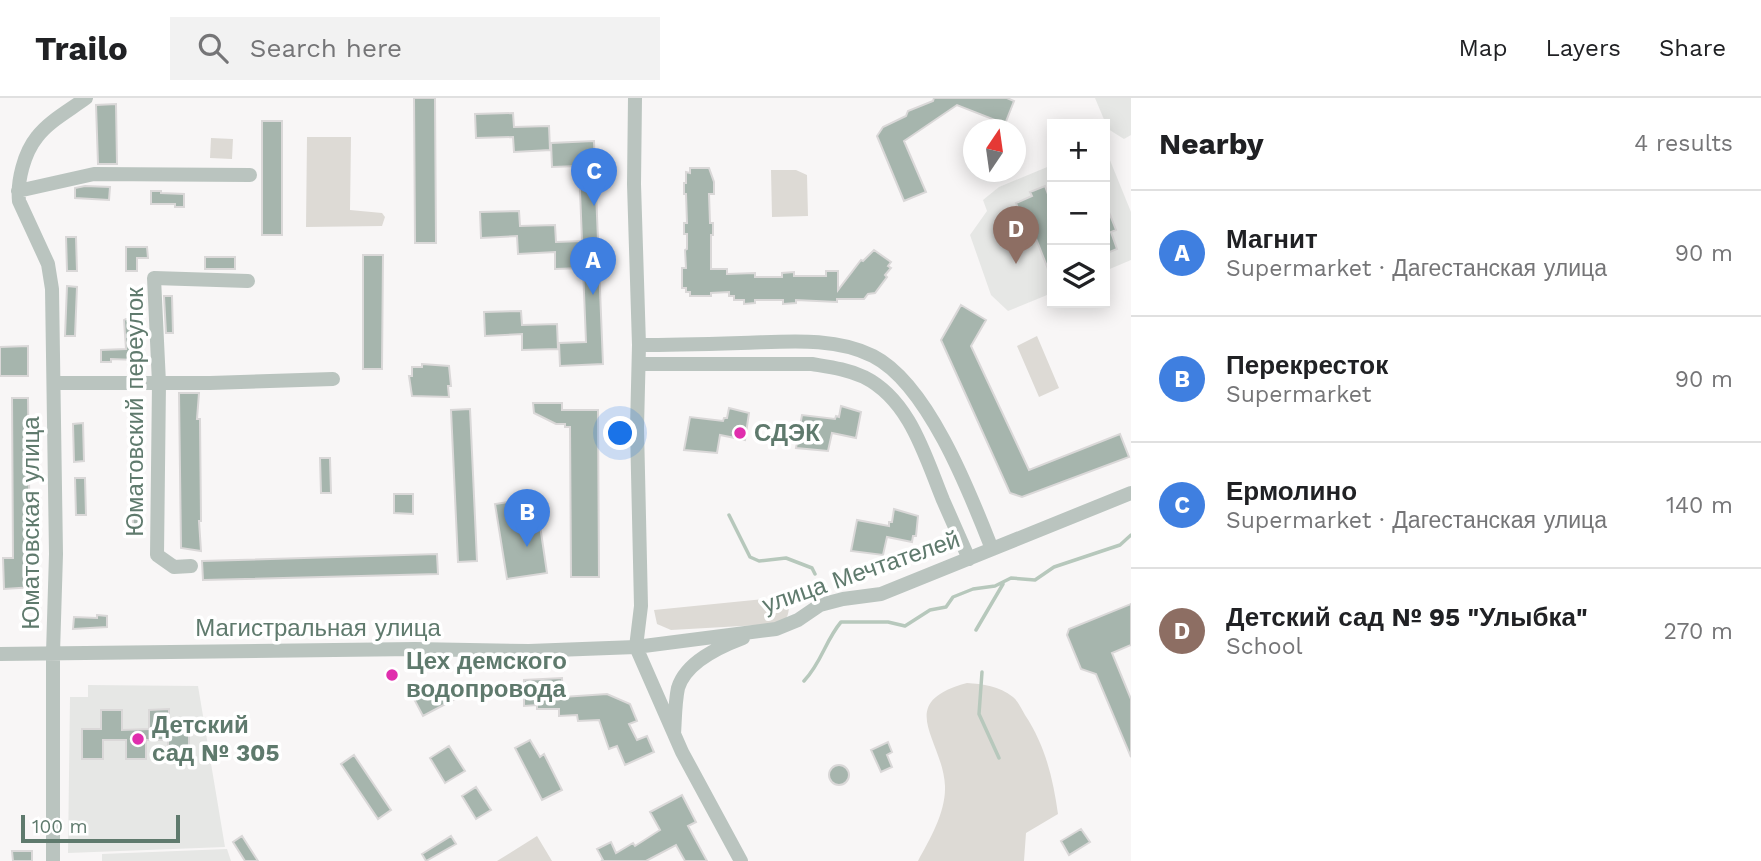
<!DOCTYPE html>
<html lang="en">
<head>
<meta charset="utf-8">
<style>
	body { margin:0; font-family:"Work Sans",sans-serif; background:#f2f2f2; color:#202124 }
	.controls { position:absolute; right:21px; top:21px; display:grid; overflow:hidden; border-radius:0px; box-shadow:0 4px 18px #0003 }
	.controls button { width:63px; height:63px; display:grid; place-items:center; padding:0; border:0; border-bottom:2px solid #e0e0e0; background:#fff; color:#202124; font:35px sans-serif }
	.compass { position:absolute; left:963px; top:21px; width:63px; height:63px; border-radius:50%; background:#fff; box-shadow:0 4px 18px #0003; rotate:13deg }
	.scale { position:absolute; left:21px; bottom:18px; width:159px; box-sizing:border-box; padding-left:7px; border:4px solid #5f7a6d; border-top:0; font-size:19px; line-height:24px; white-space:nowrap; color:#5f7a6d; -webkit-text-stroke:5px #fff; paint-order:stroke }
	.you { position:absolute; left:621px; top:336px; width:24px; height:24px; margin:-18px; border:5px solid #fff; border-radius:50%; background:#1a73e8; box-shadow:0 0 0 10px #1a73e833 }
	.badge { display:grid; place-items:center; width:46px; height:46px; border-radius:50%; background:#111827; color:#fff; font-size:23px; font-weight:700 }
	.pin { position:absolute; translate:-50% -58px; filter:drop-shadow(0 2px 4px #0008) }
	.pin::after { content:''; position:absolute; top:37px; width:24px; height:21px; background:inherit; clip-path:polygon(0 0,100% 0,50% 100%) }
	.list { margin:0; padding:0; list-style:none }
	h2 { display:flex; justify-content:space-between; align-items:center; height:91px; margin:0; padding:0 28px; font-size:30px }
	h2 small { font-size:23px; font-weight:400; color:#757577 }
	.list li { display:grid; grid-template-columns:46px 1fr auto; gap:21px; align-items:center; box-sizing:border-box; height:126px; padding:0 28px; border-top:2px solid #e0e0e0 }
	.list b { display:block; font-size:26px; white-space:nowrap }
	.list p { margin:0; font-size:23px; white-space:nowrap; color:#757577 }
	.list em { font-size:23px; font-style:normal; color:#757577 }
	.icon { flex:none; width:38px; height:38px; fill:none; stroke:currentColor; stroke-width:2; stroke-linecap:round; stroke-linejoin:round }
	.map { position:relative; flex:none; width:1131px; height:763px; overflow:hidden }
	header { display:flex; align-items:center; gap:42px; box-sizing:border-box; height:98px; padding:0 35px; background:#fff; border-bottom:2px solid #e0e0e0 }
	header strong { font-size:33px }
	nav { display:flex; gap:38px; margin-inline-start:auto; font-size:24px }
	.search { width:490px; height:63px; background:#f2f2f2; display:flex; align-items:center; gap:18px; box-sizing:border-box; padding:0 24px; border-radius:0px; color:#757577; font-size:26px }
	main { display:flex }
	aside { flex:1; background:#fff }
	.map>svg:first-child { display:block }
</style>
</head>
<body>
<header>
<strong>Trailo</strong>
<div class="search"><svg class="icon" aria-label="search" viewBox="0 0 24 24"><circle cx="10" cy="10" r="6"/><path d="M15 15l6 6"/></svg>Search here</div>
<nav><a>Map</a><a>Layers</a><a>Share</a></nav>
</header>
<main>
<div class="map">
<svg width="1131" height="763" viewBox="0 0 1131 763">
	<rect width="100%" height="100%" fill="#f8f6f6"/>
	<path fill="#e6e7e5" d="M1095,0H1131V37L1124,41L1108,31Z
		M1105,50L1131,114V162L1105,173Z
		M1052,67V195L1008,213L991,197L970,137L987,113L983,102L999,89Z
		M88,587L198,588L225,749L68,755L70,599H88Z
		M227,751L231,763H102V756Z"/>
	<path fill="#dddad5" d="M307,39H351L350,112L382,115L385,119L382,128L306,129Z
		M211,40L233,41L232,61L210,60Z
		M771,72H796L807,77L808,118L772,119Z
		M1037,238L1059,290L1039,299L1017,248Z
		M815,496L810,500L789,503C789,514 789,522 778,526L671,532L657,526L654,512Z
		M967,585C983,586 999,588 1013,599C1018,603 1022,612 1025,617C1045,647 1053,680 1058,716L1026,735L1024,763H918C930,741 946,714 945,688C943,641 893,605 967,585Z
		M537,738L552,763H497Z"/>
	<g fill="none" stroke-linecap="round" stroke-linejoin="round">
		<path stroke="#b7c8bc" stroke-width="3.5" d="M729,417L750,459L759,463L786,460L812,470L815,476
			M976,532L1003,486
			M982,574L979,616L999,660
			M804,583C822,564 825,543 841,524H888L905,528L930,512L946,509L953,499L973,491L995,488L1011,480L1035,482L1054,469L1120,447L1131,437"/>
	</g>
	<path fill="#a6b5ad" stroke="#dad8d8" stroke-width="2" d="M414,0H435L436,145H415Z
		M934,0H1007L1014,3L1005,26L957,7L904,43L926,94L904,103L877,38L883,29L906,18L908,13L933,3Z
		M116,6L117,66H98L96,7Z
		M513,15L514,29L549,28L550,52L514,54L513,39L476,40L475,16Z
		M262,23H282V137H262Z
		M594,43L603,266L560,268L559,245L586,244L583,170L555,171V154L518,156L517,138L481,140L480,114L519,113L520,128L555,127L556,144L582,143L579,68L552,69L551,45Z
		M690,70H709L714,84V96H709L710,125H713V137H711V171H727V176L755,175V179H782V175L794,174V178H826V173H838V192L861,162L863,163L874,152L891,164L888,168L891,170L885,177L887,179L875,195L868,196L864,201H837V204L796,202V205L783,206V202H755V205L744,206V202H734V198H729V194L711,195V198H690V194H686V190H682V170H686L685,152L687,151V136H684V125H687L686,96H684V85H686V74L690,75Z
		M85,88L110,89L109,102L75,100V90Z
		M1045,88L1052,107V181L1033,133L1028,135L1016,105L1032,98L1030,94Z
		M151,93H161V95L184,96V109H175V106H151Z
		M1105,104L1116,132L1111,134L1117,151L1105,156Z
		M66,139H76L77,173H67Z
		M126,149H147L148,160H137V173H126Z
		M363,157H383L382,271H363Z
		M205,159H235V171H205Z
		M67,188L77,189L75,238H65Z
		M164,198H172L173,235H166Z
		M961,207L986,222L971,248L1029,372L1120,336L1129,359L1022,399L1010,395L941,242Z
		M521,213L522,227L557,226L558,251L522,252V236L485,238L484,214Z
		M126,221H134L136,262L111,261V264H101V252L126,251L124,222Z
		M28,248V278H0V249Z
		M422,266L449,268L451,288H448L449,299L412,298L409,278H412V269H422Z
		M179,295H199L197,321H200L201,423H199L201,453L181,450Z
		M12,300H28L30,459H33L34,489L4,491L3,460H13Z
		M533,305H562V312H598L599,479H571L570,329H565V326H556L534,315Z
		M841,308L861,314L856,340L832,335L828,353L796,350L802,317L835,321L836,318L839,319Z
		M729,310L749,315L745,342L720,337L717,355L684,352L690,319L723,323L724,320H727Z
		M470,311L477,463L458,464L451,312Z
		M83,325L84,363L74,364L73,326Z
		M141,334L143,374H133L131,335Z
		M320,360H330L331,395H321Z
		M75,380H85L86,417H76Z
		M132,392H142L143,430L133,431Z
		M394,396H413V416L394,415Z
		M536,400L547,475L507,481L495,406Z
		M894,411L918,418L916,438H913L912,444L887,439L883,457L851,453L857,422L889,428V424H892Z
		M437,456L438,476L203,482L202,463Z
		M1131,506V547L1112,555L1131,601V659L1096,576L1081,571L1067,537L1069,531Z
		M97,517L107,518V529L73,531L74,519L97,520Z
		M562,580L563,599L607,596L630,606L637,623L629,626L637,642L647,638L654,654L625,667L617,648L609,651L599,622L578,623L577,617L559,618V611H537V607L524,608V582Z
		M446,584L455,601L423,618L414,601Z
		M169,611V630H189V660H168V642H146V661H126V642H103V661H82V631H101V612H122V632L149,631V612Z
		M530,642L540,659L544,656L562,692L542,702L515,650Z
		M888,644L892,654L887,657L892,669L881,674L871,652Z
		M449,648L465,673L445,685L430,660Z
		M354,657L391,712L378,721L341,666Z
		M829 677a10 10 0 1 1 20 0a10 10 0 1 1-20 0Z
		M476,689L491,712L476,721L462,698Z
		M682,697L696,724L688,728L707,763H685L676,747L646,763H601L603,762L597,751L611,744L616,755L633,745L635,748L660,732L650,714Z
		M1081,731L1090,744L1069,757L1061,743Z
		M242,738L258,763H245L233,744Z
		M451,738L456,746L426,763L422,756Z
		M12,753H32V763H13Z"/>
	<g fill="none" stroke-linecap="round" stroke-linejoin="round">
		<path stroke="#bac4bf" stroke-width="14" d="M635,0L634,86L639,247L637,330L641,508L636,549L682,654L741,763
			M18,93L94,76L250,77
			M639,247C673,247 707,246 741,245C783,244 834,238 873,258C928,286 970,395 992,451
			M640,266H812C830,269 847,271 864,279C910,302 925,358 943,402C952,422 960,441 969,461
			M55,285H210L333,281
			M191,468L174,469L157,457L159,285L154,180L248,183
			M0,556L415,551L529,553L636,549L776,531L798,522L820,507L843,501L881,496L1131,395
			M674,636C675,621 675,604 678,590C686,564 719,549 743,540
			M53,763V555L56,456L52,191L48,166L19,103C17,83 24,55 37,39C49,23 70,12 86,0"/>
	</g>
	<g fill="#e02ead" stroke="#fff" stroke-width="2.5">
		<circle cx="740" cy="335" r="7"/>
		<circle cx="392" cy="577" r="7"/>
		<circle cx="138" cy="641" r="7"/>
	</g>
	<g text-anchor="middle" stroke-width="7" stroke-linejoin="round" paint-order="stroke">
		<g font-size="24" fill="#5f7a6d" stroke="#fff">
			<text transform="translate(135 314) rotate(-90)" y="8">Юматовский переулок</text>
			<text transform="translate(31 425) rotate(-90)" y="8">Юматовская улица</text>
			<text transform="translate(861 474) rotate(-19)" y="8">улица Мечтателей</text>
			<text x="318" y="538">Магистральная улица</text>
		</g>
		<g font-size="24" font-weight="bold" fill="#5f7a6d" stroke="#fff" text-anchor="start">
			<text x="754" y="343">СДЭК</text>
			<text x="406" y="571">Цех демского<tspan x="406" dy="28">водопровода</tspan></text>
			<text x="152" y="635">Детский<tspan x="152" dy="28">сад № 305</tspan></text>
		</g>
	</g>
</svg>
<div class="controls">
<button>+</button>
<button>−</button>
<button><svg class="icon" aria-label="layers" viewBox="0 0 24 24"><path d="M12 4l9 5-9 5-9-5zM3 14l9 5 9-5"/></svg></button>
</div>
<svg class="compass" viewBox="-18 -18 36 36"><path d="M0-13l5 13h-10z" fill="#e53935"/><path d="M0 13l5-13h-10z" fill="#757577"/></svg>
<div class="scale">100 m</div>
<div class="you"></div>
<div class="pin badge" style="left:593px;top:197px;background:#3f7fe0">A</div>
<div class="pin badge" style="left:527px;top:449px;background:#3f7fe0">B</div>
<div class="pin badge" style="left:594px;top:108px;background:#3f7fe0">C</div>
<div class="pin badge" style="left:1016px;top:166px;background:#8d6e63">D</div>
</div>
<aside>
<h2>Nearby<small>4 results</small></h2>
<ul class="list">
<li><span class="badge" style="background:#3f7fe0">A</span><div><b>Магнит</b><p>Supermarket · Дагестанская улица</p></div><em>90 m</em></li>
<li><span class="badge" style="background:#3f7fe0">B</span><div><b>Перекресток</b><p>Supermarket</p></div><em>90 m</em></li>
<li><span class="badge" style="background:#3f7fe0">C</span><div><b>Ермолино</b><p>Supermarket · Дагестанская улица</p></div><em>140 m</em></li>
<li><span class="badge" style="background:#8d6e63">D</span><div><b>Детский сад № 95 &quot;Улыбка&quot;</b><p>School</p></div><em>270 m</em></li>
</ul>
</aside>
</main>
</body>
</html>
